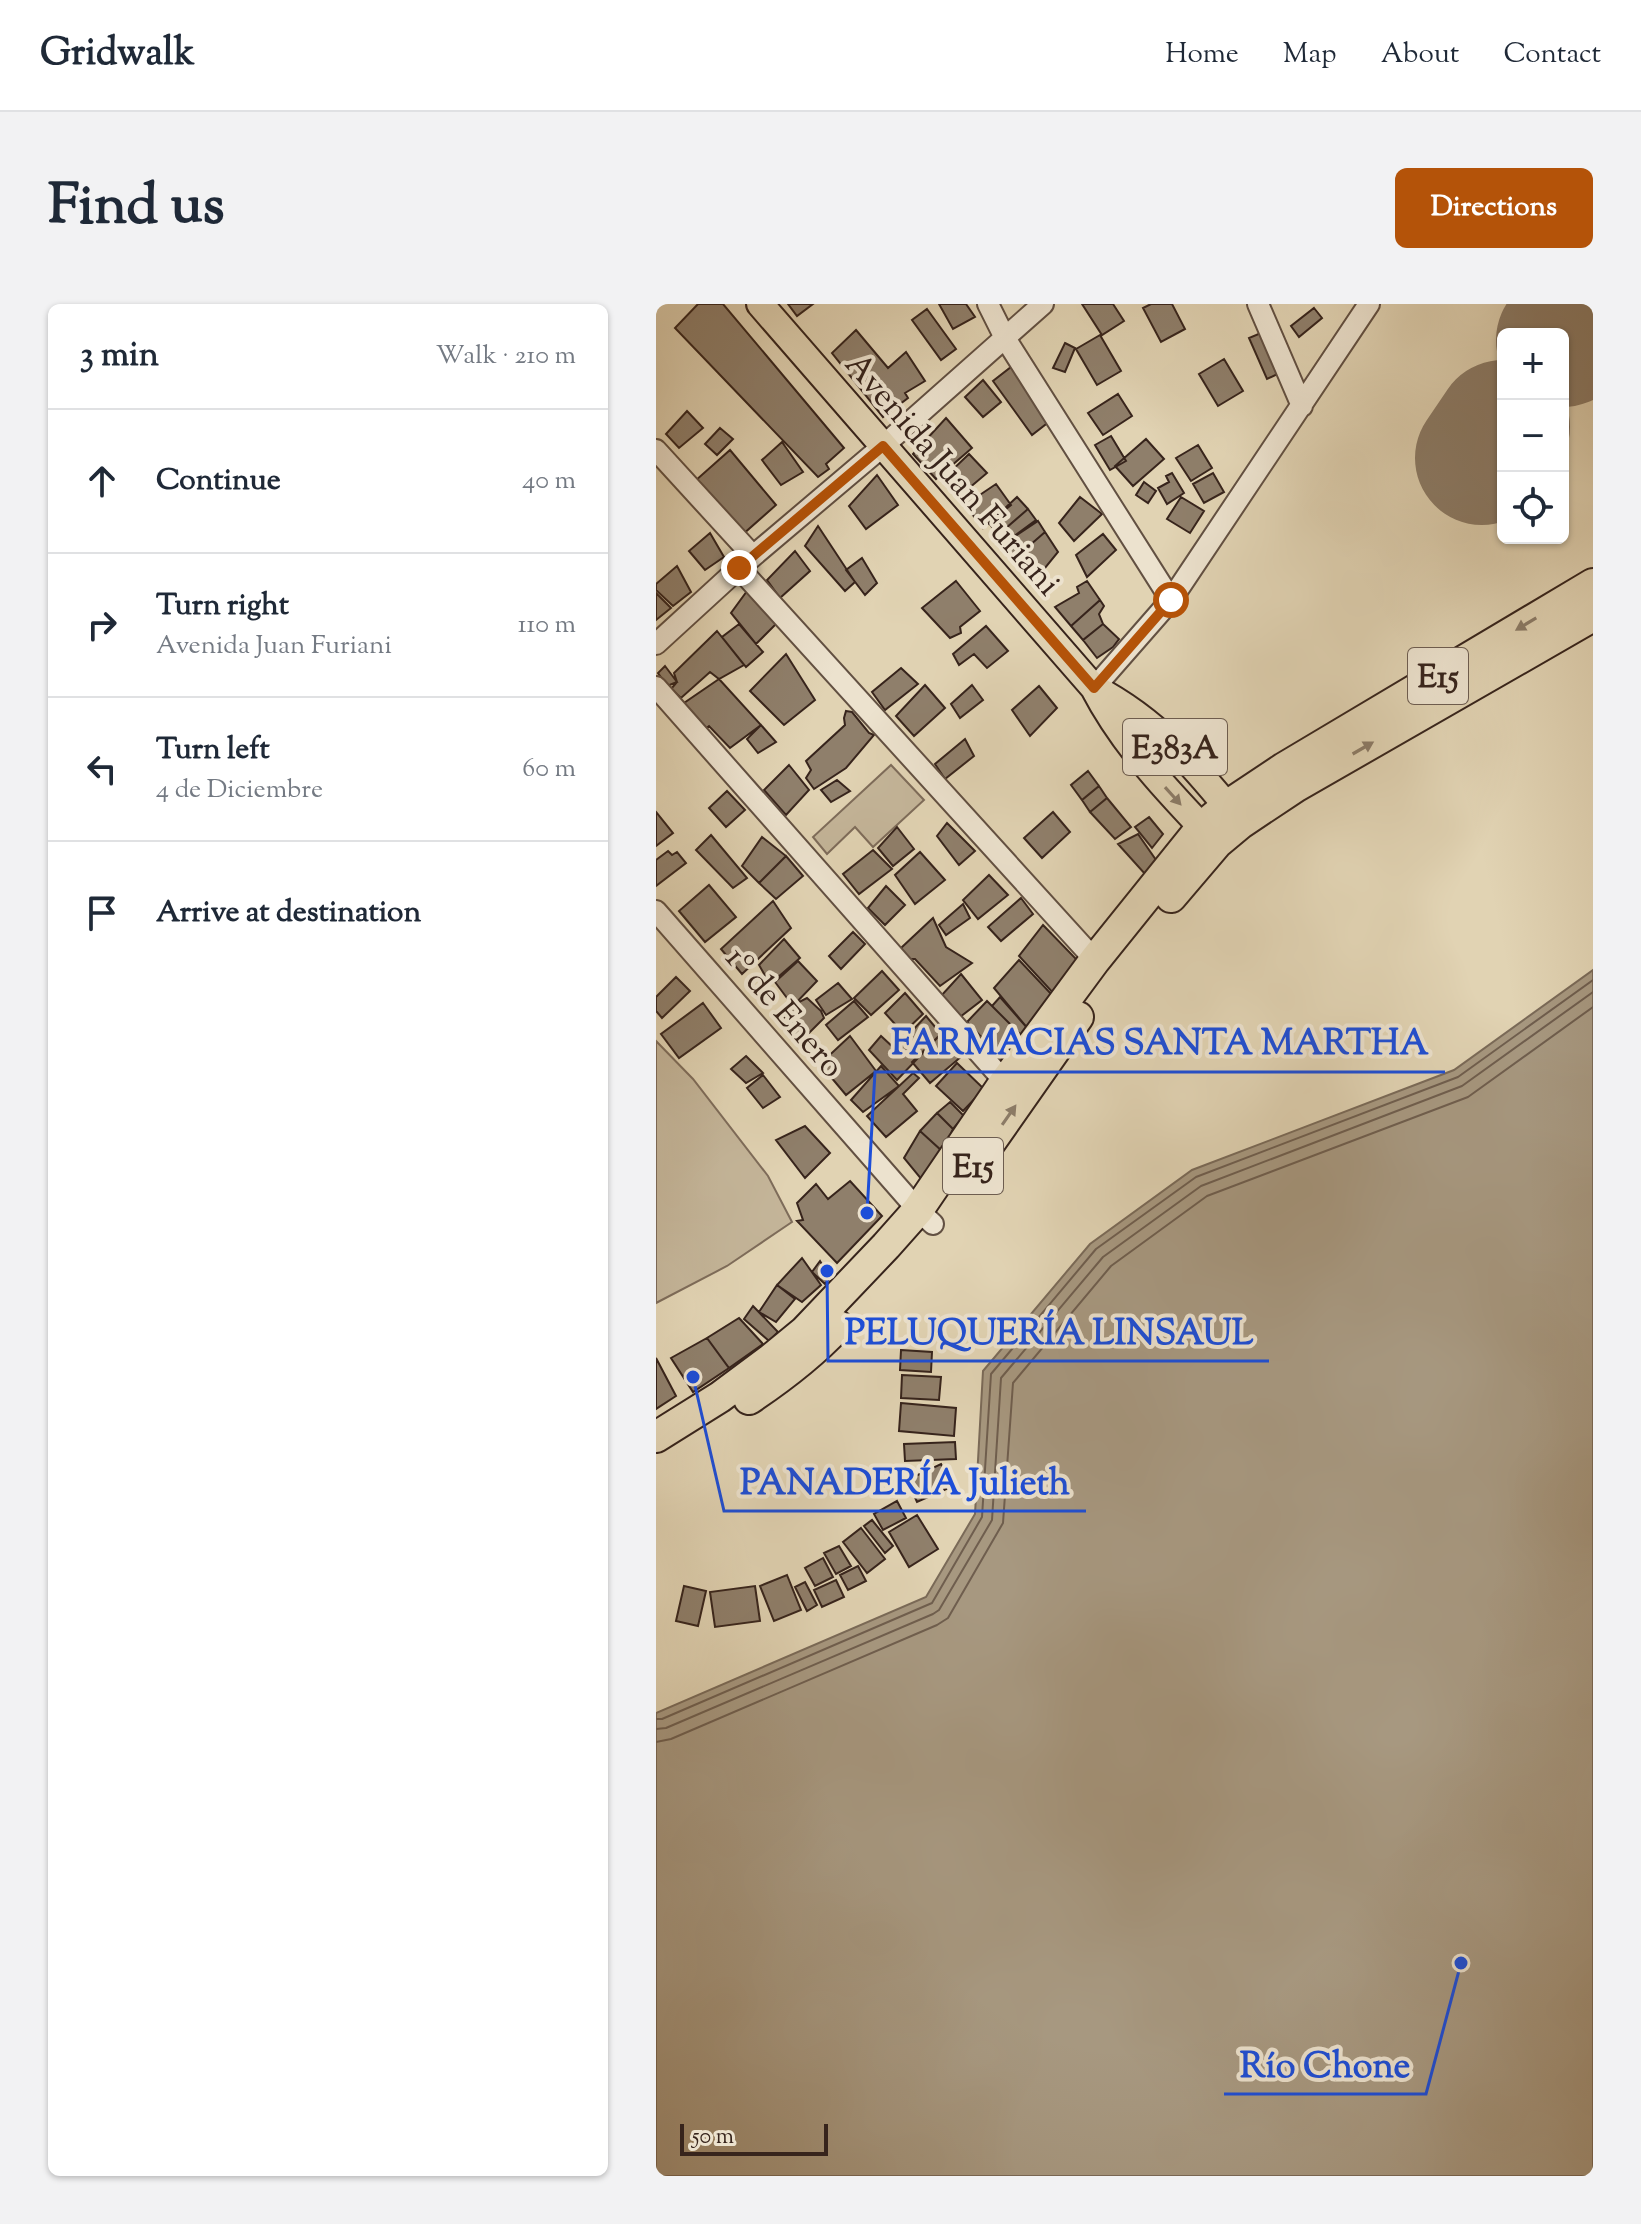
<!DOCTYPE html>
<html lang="en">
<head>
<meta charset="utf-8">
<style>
	body { margin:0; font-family:"Sorts Mill Goudy",serif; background:#f2f2f3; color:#1f2937 }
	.controls { position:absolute; right:24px; top:24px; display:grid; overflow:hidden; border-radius:12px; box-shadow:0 2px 6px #0004 }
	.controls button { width:72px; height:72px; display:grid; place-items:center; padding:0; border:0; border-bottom:2px solid #e0e1e3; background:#fff; color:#1f2937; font:40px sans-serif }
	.scale { position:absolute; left:24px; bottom:20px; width:148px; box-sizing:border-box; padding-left:8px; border:4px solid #37241c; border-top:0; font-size:22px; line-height:28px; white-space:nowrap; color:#37241c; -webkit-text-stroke:6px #ece2ce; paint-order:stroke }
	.stop { position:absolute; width:24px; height:24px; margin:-18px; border:6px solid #b45309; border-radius:50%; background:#fff }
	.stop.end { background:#b45309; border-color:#fff; box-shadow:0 2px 8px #0008 }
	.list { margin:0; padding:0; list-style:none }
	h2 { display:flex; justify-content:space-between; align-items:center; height:104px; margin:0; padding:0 32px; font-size:34px }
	h2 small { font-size:26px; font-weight:400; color:#747a83 }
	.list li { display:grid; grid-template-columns:52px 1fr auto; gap:24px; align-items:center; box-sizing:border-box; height:144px; padding:0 32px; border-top:2px solid #e0e1e3 }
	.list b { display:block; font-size:30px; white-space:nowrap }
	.list p { margin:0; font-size:26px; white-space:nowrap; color:#747a83 }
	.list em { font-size:26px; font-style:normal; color:#747a83 }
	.icon { flex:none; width:44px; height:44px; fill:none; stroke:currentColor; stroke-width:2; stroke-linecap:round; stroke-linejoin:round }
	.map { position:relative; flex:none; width:937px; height:1872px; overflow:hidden; border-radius:12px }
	header { display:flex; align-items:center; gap:48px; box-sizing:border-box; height:112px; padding:0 40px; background:#fff; border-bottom:2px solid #e0e1e3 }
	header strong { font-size:38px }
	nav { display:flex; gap:44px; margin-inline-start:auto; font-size:28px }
	.intro { display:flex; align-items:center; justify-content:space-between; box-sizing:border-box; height:192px; padding:0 48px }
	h1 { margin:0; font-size:56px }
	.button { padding:20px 36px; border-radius:12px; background:#b45309; color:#fff; font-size:28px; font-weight:700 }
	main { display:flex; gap:48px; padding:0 48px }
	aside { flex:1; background:#fff; border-radius:12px; box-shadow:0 2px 6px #0004 }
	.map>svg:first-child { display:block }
</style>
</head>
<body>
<header>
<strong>Gridwalk</strong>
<nav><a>Home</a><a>Map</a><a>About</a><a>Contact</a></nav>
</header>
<div class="intro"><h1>Find us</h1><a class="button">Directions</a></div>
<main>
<aside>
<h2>3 min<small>Walk · 210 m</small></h2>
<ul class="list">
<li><svg class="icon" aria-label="ahead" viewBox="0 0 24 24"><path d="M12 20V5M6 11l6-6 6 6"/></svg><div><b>Continue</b></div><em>40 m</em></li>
<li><svg class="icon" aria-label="right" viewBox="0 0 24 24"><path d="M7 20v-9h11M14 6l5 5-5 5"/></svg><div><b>Turn right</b><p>Avenida Juan Furiani</p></div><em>110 m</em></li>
<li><svg class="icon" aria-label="left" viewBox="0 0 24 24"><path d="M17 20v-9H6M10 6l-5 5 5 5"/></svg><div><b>Turn left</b><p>4 de Diciembre</p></div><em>60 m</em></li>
<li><svg class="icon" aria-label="arrive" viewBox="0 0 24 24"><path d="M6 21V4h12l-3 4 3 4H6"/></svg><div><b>Arrive at destination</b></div></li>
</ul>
</aside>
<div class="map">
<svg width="937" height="1872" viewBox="0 0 937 1872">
	<rect width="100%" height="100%" fill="#e1d3b3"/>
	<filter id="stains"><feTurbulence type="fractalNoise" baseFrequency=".0025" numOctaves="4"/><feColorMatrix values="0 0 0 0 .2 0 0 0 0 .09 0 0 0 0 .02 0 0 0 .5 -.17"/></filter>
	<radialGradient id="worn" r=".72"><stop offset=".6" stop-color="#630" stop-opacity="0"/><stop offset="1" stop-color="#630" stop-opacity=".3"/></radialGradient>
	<path fill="#c4b599" stroke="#7e6c5a" stroke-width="2" d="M235,461L268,496L217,543L199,523L171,550L157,533Z
		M0,737L37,775L112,872L136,918L71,962L0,999Z"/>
	<path fill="#a79880" stroke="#7a6a58" stroke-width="2" d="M937,666V1872H0V1409L270,1293L319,1210L327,1067L434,940L536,866L798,766Z"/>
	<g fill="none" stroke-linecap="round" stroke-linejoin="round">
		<path stroke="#6f5e4e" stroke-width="2" d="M0,1415H6L276,1299L326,1213L335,1070L440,945L540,873L802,773L937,676
			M0,1425L10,1424L277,1310L283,1306L336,1216L345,1074L447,953L545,882L806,782L937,688
			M0,1438L15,1435L281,1321L292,1314L347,1219L357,1079L455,962L551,892L812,793L937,703"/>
		<path stroke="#8c7c68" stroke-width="134" d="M907,36L932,0
			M826,154L847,123"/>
	</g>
	<path fill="#8f7f6b" stroke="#37241c" stroke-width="2" d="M42,0H67L188,144L170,160L173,165L162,173L19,24Z
		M132,0H157L141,12Z
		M283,0H310L319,13L297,25Z
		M426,0H457L468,17L446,31Z
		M495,0H516L529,25L505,38L487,4Z
		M658,4L666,14L643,33L635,22Z
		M271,5L300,45L285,56L256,16Z
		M200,26L232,64L250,48L269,77L249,89L252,94L227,113L176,49Z
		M612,26L630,66L611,75L593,34Z
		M444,31L465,67L441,81L420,45Z
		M409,39L419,44L409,68L397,64Z
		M568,55L587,87L562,102L543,70Z
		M355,63L394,117L376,131L337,77Z
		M327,76L345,98L327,113L309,93Z
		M462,90L476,112L447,131L432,109Z
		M31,107L47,124L23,144L10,130Z
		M290,114L316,144L280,175L257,150Z
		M64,124L77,135L61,151L49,140Z
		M455,132L470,157L454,166L439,141Z
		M490,135L508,155L477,182L459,162Z
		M126,138L147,168L125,181L106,156Z
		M542,141L556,164L535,177L520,154Z
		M74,146L120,201L86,231L39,177Z
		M313,150L331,169L306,190L291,171Z
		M516,169L528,189L511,200L502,184L513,178L510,172Z
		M557,169L568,188L548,199L537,180Z
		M221,171L242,201L210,225L193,202Z
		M488,178L500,187L492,199L480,191Z
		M340,180L355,201L327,224L309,201Z
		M361,193L372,205L342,231L333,219Z
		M424,193L446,210L418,237L403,219Z
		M525,193L548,207L534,229L511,215Z
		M372,205L380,216L349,239L342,231Z
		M382,217L389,228L358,255L349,239Z
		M162,222L199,278L189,287L149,242Z
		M389,228L402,248L389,264L377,270L372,262L367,265L358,255Z
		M54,229L68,253L49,266L33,247Z
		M447,230L460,246L431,273L420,251Z
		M139,247L154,267L124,294L111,276Z
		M206,254L221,279L209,291L190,266Z
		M21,262L35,288L17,302L0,286V280Z
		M300,277L324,307L304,323L305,329L294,334L266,304Z
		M431,277L444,296L415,322L399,303L423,289L421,283Z
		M91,287L120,320L100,340L75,309Z
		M0,289L15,304L0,316Z
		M444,296L448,302L443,310L447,320L427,336L415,322Z
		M83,320L107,348L90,363L66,333Z
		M447,320L463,335L457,343L441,354L427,336Z
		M330,322L352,347L331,364L318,350L303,361L297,350Z
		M61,327L88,361L63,375L54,368L25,394L15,385L21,378L18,369Z
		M130,350L159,396L128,421L94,387Z
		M9,362L21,378L11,382L2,369Z
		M245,364L262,380L229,406L216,388Z
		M63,375L105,421L74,444L53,422L47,427L28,399Z
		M269,381L289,404L258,432L240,412Z
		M316,381L327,396L304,414L295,400Z
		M383,382L401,404L374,432L356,406Z
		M190,407L196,408L213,429L218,431L190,464L158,485L150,474L155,466L150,457L189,421L188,414Z
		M105,421L120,438L102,449L91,435Z
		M309,435L318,452L289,475L279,460Z
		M133,461L153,486L130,511L108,486Z
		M432,467L443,482L426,496L415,481Z
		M181,476L194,487L175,498L165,486Z
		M443,482L451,494L434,508L426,496Z
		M71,487L89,506L70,523L53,504Z
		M451,494L475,523L459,535L434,508Z
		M0,508L17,529L0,542Z
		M397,508L414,528L386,554L368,534Z
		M493,513L507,530L496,544L479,523Z
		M291,519L319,547L303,561L281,532Z
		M241,523L258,545L237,562L222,544Z
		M482,530L500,556L489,570L462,540Z
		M55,531L91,574L77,584L40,546Z
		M106,533L130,552L103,579L86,562Z
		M217,546L236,565L203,590L187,570Z
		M12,547L16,551L21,548L30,559L0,582V556Z
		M264,548L289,576L259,600L239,571Z
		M130,552L147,572L120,595L103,579Z
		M333,571L352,591L322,615L307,596Z
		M53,581L80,613L49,638L23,607Z
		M230,582L249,601L229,621L212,604Z
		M365,594L377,610L345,637L332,623Z
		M117,597L135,624L86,670L65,645Z
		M307,600L314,614L290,631L283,621Z
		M277,614L290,643L316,659L284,682L259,655H251L245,644Z
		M387,621L422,657L399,691L363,652Z
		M197,628L209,640L185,665L173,652Z
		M128,635L144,654L114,680L103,661Z
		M363,656L398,693L373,726L338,684Z
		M142,657L161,677L137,702L119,678Z
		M226,667L243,686L215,711L198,694Z
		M305,670L326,696L304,713L285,692Z
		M20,673L34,687L6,714L0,707V693Z
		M182,679L196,695L170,711L160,696Z
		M249,689L267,710L247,729L229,709Z
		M344,693L373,726L368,734L336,702Z
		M151,694L165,707L168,714L142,740L124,718L139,700Z
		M198,697L212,713L182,736L170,721Z
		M331,697L368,734L349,758L311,718Z
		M47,699L65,724L23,754L5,730Z
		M270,712L285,730L241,776L213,746L225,732L239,745Z
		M285,730L306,752L274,779L256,758Z
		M194,732L220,767L190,791L164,760Z
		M90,752L107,769L90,779L75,765Z
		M301,759L328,785L307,807L280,782Z
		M225,762L243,782L207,808L195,796Z
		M257,769L263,774L247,790L261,807L230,833L211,812Z
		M107,771L124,793L107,804L91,784Z
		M294,798L308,812L297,825L281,809Z
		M281,809L297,825L287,848L264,827Z
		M149,822L174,849L149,874L120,836Z
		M264,827L287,848L266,876L248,854Z
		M194,877L226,912L181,959L141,917L147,916L141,899L160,880L172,895Z
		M146,954L165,981L146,998L121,981Z
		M164,957L174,974L169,980L156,968Z
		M121,981L139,995L120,1018L103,1008Z
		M97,1002L122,1028L113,1037L88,1015Z
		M83,1014L107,1040L73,1064L51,1034Z
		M51,1034L73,1064L37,1088L15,1054Z
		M245,1046L276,1048L275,1068L244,1066Z
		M0,1054L20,1092L0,1105Z
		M246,1071L285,1073L283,1096L245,1094Z
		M245,1099L300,1104L298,1132L243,1127Z
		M299,1138L300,1155L249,1157L248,1140Z
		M285,1160L295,1183L261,1198L251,1176Z
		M241,1197L250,1214L227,1226L218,1210Z
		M261,1211L282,1245L253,1263L233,1228Z
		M216,1216L237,1242L229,1249L208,1222Z
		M205,1224L229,1255L211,1269L187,1238Z
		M183,1242L195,1262L180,1270L168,1249Z
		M167,1254L177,1273L159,1282L149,1264Z
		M202,1262L210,1277L192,1286L184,1271Z
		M131,1271L145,1306L118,1317L104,1282Z
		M180,1276L188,1293L166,1303L158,1286Z
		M149,1278L161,1301L151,1307L139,1283Z
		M28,1282L50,1287L42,1322L20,1317Z
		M99,1282L104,1317L59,1323L54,1288Z"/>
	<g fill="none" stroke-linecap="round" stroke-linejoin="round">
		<defs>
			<path id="minor" d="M332,0L349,34L515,296
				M602,0L646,102
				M0,146L97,252
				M83,264L439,656
				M0,340L83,264L227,142L387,0
				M0,383L349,778
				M438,384L515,296L713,0
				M0,607L262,906L277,920"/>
			<path id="major" d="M104,0L438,384C468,442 514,490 559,537
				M438,384C503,418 539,463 584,518"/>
			<path id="highway" d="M515,593L561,539L585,519L639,483L937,312
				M314,867L422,713
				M93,1095C126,1073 155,1051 182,1022
				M0,1133L64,1093L115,1055L149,1027L230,942L262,906L349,778L439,656L546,523L571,502L628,464L937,280"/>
		</defs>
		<use href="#minor" stroke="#625042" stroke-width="24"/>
		<use href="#major" stroke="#37241c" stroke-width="30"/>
		<use href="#highway" stroke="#37241c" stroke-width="34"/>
		<use href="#minor" stroke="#ece2ce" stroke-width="20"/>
		<use href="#major" stroke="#e1d3b3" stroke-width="26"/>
		<use href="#highway" stroke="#e1d3b3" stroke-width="30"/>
	</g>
	<defs><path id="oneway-solid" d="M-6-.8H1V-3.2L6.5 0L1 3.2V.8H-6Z" transform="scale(2)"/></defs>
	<g fill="#8c7c68">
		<use href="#oneway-solid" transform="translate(870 320) rotate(149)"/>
		<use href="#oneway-solid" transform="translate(707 444) rotate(-30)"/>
		<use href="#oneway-solid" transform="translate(517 492) rotate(48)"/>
		<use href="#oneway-solid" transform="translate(353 811) rotate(-55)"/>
	</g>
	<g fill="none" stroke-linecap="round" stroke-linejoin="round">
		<path stroke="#b45309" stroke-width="10" d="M83,264L227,142L438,384L515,296"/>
	</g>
	<g text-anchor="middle" stroke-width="8" stroke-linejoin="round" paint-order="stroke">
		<g fill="#ece2ce" stroke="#6d5d51" stroke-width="2">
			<rect x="752" y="344" width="60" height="56" rx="6"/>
			<rect x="467" y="415" width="104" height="56" rx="6"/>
			<rect x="287" y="834" width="60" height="56" rx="6"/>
		</g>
		<g font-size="32" font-weight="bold" fill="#37241c">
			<text x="782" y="383">E15</text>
			<text x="519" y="454">E383A</text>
			<text x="317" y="873">E15</text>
		</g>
		<g font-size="34" fill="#37241c" stroke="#ece2ce">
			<text transform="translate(298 169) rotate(49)" y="12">Avenida Juan Furiani</text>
			<text transform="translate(130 707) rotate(49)" y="12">1º de Enero</text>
		</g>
	</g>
	<path fill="none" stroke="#1d4ed8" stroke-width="3" d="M211 909L219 768H789M171 967L172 1057H613M37 1073L68 1207H430M805 1659L770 1790H568"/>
	<g fill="#1d4ed8" stroke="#ece2ce" stroke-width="3">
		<circle cx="211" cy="909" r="8"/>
		<circle cx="171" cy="967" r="8"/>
		<circle cx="37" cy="1073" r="8"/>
		<circle cx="805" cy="1659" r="8"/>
	</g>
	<g font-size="36" text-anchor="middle" font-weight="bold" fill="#1d4ed8" stroke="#ece2ce" stroke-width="8" stroke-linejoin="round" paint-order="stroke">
		<text x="504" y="750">FARMACIAS SANTA MARTHA</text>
		<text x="393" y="1040">PELUQUERÍA LINSAUL</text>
		<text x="249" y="1190">PANADERÍA Julieth</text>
		<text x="669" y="1773">Río Chone</text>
	</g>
	<rect width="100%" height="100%" filter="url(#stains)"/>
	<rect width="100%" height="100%" fill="url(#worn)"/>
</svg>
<div class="controls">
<button>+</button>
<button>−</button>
<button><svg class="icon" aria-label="locate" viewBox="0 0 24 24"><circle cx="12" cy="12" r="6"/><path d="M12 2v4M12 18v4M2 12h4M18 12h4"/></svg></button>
</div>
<div class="scale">50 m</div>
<div class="stop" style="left:515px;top:296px"></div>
<div class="stop end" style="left:83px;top:264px"></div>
</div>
</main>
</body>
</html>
